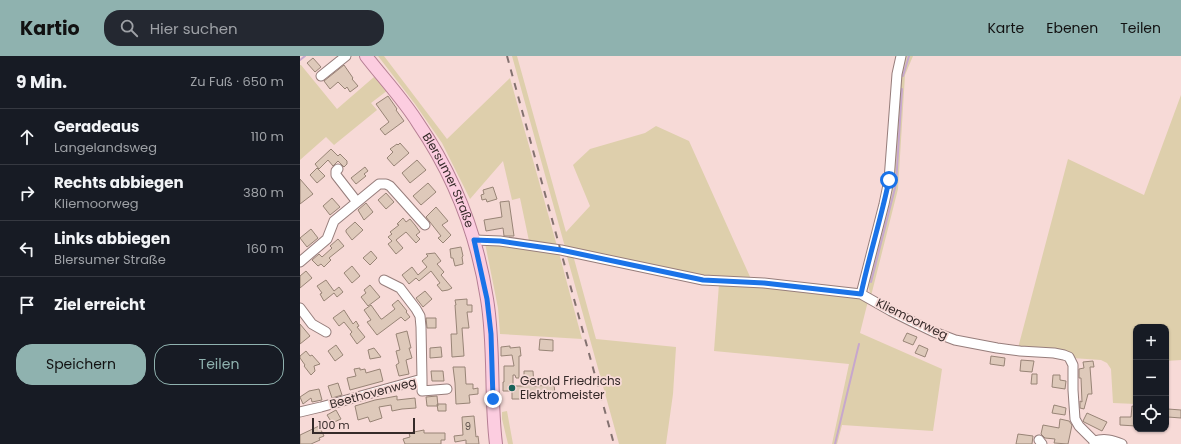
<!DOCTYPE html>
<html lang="de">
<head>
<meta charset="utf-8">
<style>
	body { margin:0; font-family:Poppins,sans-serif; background:#242831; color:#f1f3f6 }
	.controls { position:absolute; right:12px; bottom:12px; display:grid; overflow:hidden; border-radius:8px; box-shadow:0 1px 3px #0004 }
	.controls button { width:36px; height:36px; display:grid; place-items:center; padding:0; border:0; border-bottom:1px solid #363941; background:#171b24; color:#f1f3f6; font:20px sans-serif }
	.scale { position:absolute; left:12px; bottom:10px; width:103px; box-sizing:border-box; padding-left:4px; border:2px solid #352a29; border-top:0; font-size:11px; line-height:14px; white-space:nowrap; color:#352a29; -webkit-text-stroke:3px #f7dad7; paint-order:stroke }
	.stop { position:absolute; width:12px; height:12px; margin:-9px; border:3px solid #1a73e8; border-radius:50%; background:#fff }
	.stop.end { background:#1a73e8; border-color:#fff; box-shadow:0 1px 4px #0008 }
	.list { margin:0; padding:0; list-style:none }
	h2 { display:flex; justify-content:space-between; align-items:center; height:52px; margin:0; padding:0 16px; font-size:17px }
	h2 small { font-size:13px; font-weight:400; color:#9ea1a6 }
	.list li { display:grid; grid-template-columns:26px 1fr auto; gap:12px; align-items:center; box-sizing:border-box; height:56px; padding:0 16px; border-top:1px solid #363941 }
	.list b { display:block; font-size:15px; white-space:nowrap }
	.list p { margin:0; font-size:13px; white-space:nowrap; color:#9ea1a6 }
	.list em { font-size:13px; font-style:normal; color:#9ea1a6 }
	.actions { display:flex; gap:8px; padding:12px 16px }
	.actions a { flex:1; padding:9px 0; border:1px solid #8fb2af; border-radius:16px; text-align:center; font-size:14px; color:#8fb2af }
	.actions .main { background:#8fb2af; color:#111 }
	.icon { flex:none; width:22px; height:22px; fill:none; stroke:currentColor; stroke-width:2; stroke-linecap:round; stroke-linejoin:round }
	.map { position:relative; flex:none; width:881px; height:388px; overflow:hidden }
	header { display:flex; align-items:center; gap:24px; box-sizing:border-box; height:56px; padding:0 20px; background:#8fb2af; color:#111 }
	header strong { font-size:19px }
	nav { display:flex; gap:22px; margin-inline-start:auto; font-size:14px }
	.search { width:280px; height:36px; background:#242831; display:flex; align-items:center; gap:10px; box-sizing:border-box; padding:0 14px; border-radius:16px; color:#9ea1a6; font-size:15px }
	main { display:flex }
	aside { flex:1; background:#171b24 }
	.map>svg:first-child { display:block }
</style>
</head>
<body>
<header>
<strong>Kartio</strong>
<div class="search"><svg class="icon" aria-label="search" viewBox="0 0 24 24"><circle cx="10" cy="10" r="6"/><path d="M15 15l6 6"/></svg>Hier suchen</div>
<nav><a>Karte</a><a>Ebenen</a><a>Teilen</a></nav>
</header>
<main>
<aside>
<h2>9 Min.<small>Zu Fuß · 650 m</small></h2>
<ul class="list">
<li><svg class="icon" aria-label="ahead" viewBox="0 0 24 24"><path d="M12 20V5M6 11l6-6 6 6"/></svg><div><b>Geradeaus</b><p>Langelandsweg</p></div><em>110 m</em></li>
<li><svg class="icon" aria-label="right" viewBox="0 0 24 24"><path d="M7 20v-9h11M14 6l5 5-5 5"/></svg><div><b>Rechts abbiegen</b><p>Kliemoorweg</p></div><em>380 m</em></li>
<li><svg class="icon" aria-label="left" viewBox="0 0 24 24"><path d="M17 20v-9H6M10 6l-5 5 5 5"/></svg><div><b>Links abbiegen</b><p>Blersumer Straße</p></div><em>160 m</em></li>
<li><svg class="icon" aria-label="arrive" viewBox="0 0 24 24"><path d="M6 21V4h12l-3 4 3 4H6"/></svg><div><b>Ziel erreicht</b></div></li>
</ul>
<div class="actions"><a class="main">Speichern</a><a>Teilen</a></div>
</aside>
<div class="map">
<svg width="881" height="388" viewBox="0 0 881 388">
	<rect width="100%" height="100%" fill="#f7dad7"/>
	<path fill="#decfac" d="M78,0H84L147,83L210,22L257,190L229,185L220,142L212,144L203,105L170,143L142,87L115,48Z
		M212,0H217L266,176L290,150L273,109L290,93L345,77L356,70L389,85L451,223L401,219L265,191Z
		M605,0H613L605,19L598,133L571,240L567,226L588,148L601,18Z
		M0,9H1L37,53L74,21L88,34L71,47L77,54L34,89L26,81L0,104Z
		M881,39V304L866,305V271H836V348L813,347L811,313L807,307L801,304L772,302L718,292L768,103L844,139Z
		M185,187L259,197L282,283L200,278L198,252Z
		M266,197L273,199L296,283L376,291L373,338L366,388H319Z
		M419,228L463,231L558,241L568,245L560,277L642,313L633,375L542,369L537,388H532L549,308L414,295Z
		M207,355L213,388H208L202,363V356Z"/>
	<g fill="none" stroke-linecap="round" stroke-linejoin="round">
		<path stroke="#c7a7cd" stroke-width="2" d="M0,4L5,0
			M603,20L609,0
			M571,226L596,128L602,33
			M535,388L559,288"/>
	</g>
	<path fill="#dec9ba" stroke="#988476" d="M13,2L21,11L15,16L7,7Z
		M44,9L53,22L52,23L58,30L50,36L47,31L45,33L38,26L30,33L24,25Z
		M88,40L97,53L96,54L104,65L85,79L80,73L89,66L76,48Z
		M100,87L109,97L94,110L87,102L93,96L90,93L97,88L98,89Z
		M31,93L38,100L40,98L47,105V108L44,111L38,105L33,110L28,104L19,113L15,108Z
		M117,104L126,114L110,127L102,117Z
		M65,111L68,115L64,118L66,120L56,128L51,122Z
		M17,112L25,120L17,127L10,119Z
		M0,123L13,138L0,148Z
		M128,127L136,136L121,149L113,140Z
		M193,131L197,143L187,146L186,143L182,144L181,139L184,138L183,134Z
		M86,137L94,146L86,153L78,144Z
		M32,142L40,151L30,159L23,150Z
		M209,145L214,180H204L203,172L186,175L184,164L202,161L200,146Z
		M66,147L73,156L64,164L58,154Z
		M136,151L148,165L142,169L151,179L143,187L138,182L141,180L126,161Z
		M103,162L106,166L110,163L115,169L120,176L116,179L120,183L116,187L106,176L96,184L103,192L96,198L88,188L92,185L88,181L92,178L90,176L99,169L97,168Z
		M55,166L63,174L52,184L46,176V174Z
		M11,173L18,182L7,191L0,182Z
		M38,183L44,190L29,202L31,204L24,211L21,208L18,210L12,204L19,198L22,201L32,192L30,190Z
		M161,191L163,200L162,201L163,208L155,210L153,202H151L150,193Z
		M71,195L77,202L70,209L63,202Z
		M135,197L141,205L137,208L144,216L141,219L152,232L148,234L142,235L137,229L140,227L131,215L119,225L116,222L109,228L102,219L112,211L118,219L127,211L122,205L128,200L126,198Z
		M52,210L60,220L52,227L44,217Z
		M6,215L12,222L0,232V220Z
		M26,224L34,235L39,231L43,236L37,241L34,237L24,245L20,238L22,237L17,230Z
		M70,229L80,241L68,250L61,241L66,237L64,234Z
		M125,235L132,243L123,251L116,242Z
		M167,243V249H172V256H167L169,272H162L164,300L152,301L151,278H157L155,249H156L155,244Z
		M98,244L107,255L106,256L110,261L105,265L101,261L77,279L67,266L71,264L64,254L71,249L81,263H82L95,253L92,249Z
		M44,254L53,268L56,265L59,270L57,271L65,281L57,288L50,278L52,276L44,266L39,270L33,262Z
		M126,262H136V272H127Z
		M0,268L10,280L0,288Z
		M107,275L111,292H109L112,302L106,304L109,318L99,320L96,309L99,307L96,295L100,294L96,278Z
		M607,277L617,281L613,289L603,285Z
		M240,283L253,284V295L239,294Z
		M36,289L43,299L35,305L28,295Z
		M619,289L628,293L625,301L615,297Z
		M210,290V292L220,291L221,300H219V322H216L215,319H213V330H224V315H233L234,330L254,329L255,337L222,338V343H212V335H203V326H204V310H214L212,299L201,300V291Z
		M141,291L142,301L130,302V292Z
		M74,292L81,301L70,303L68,294Z
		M6,295L10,300L12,299L20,308L14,310L15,315L11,319L4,310L5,309L0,302V300Z
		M691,300L705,302L704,310L690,308Z
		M721,304L734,305L732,316L720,315Z
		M793,305L794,311H790L792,338H788L784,353L780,352V345L782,346L781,322H779V313L784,312L783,306Z
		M153,311H165L166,328H173V333L178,332V338L169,339L170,347L156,348L155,327Z
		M60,312V314L65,313L66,317L80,313L83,325L50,334L47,322L56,320L54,313Z
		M131,315H143L144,325H132Z
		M732,318H737V328H731Z
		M753,319H760V324L766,325L765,333L752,331Z
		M38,327L42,339L32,342L28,330Z
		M19,333L22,344L12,346L11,342L3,348L0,341L9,335Z
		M97,340V344L115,342L116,352L102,353L92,355L91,349L79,351L82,362L70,366L68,361L58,364L55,350L75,344Z
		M137,340L138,350H127L126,341Z
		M137,348H146V355H138Z
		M754,349L766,352L765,359L752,357Z
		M832,350L836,351V370L820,369V361H831Z
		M868,353L881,354V362L868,361Z
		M36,354L41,363L32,367L27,359Z
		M787,357L807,366L802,375L784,366L783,365Z
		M174,360L176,381L178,380L179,388H166V384L155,386L154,380L163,379L162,361Z
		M760,363L769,365L772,369L768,388L754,387L755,383L745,382L741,378L743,369L759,372Z
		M19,370L24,380L19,382L20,384L11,388H0V379Z
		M124,374V377H145V384H141V388H105L103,383L110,381L109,377Z
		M718,378L733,380L732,388H716Z"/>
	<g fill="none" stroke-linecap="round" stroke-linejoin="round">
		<defs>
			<path id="minor" d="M21,20L46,0
				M38,113L36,115V119L57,146
				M175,184L200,185L261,194L403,224L464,227L561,238L591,255L611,265L634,276L655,284L697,292L720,295L754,297L764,299L769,301L773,309V334L775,363L779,370L794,385V388
				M0,206L27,183L34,165L79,128H86L90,130L125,169
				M561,238L584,148L589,124L597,18L601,0
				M0,252L12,268L26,276
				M122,323V335L147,333
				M0,356L21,351L122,323L121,271L120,260L116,253L100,232L84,224
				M739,384L742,388
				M794,385C805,382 812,384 822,388"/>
			<g id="major">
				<path id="s1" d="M66,0C83,22 103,43 118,67C155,121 177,178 187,243C195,291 190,340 196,388"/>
			</g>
		</defs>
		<use href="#minor" stroke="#967d7b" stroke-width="11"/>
		<use href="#major" stroke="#b57e93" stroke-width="14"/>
		<use href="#minor" stroke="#fff" stroke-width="9"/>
		<use href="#major" stroke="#fccde0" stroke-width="12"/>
		<path stroke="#83716f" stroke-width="2" stroke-dasharray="7 7" stroke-linecap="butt" d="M207,0L314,388"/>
	</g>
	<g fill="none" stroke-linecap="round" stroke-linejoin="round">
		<path stroke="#1a73e8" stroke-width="5" d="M193,343L191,278L187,243L174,184L200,185L261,194L403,224L464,227L561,238C569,200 581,163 589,124"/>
	</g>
	<circle fill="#186259" stroke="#f7dad7" stroke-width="1.5" cx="212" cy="332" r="4"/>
	<g text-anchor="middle" stroke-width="3.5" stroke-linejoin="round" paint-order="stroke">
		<g font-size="10" fill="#5f524d">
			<text x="168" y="374">9</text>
		</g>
		<g font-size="12" fill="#352a29" stroke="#f7dad7">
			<text dy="4" stroke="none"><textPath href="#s1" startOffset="150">Blersumer Straße</textPath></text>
			<text transform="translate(612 263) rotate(26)" y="4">Kliemoorweg</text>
			<text transform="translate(73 337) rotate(-15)" y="4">Beethovenweg</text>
		</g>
		<g font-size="12" fill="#352a29" stroke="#f7dad7" text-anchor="start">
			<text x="220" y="329">Gerold Friedrichs<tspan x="220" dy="14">Elektromeister</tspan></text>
		</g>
	</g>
</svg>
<div class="controls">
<button>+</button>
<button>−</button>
<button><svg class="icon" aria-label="locate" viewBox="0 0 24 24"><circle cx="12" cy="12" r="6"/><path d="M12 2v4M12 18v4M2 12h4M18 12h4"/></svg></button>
</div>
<div class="scale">100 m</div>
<div class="stop" style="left:589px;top:124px"></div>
<div class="stop end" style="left:193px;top:343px"></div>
</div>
</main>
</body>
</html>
